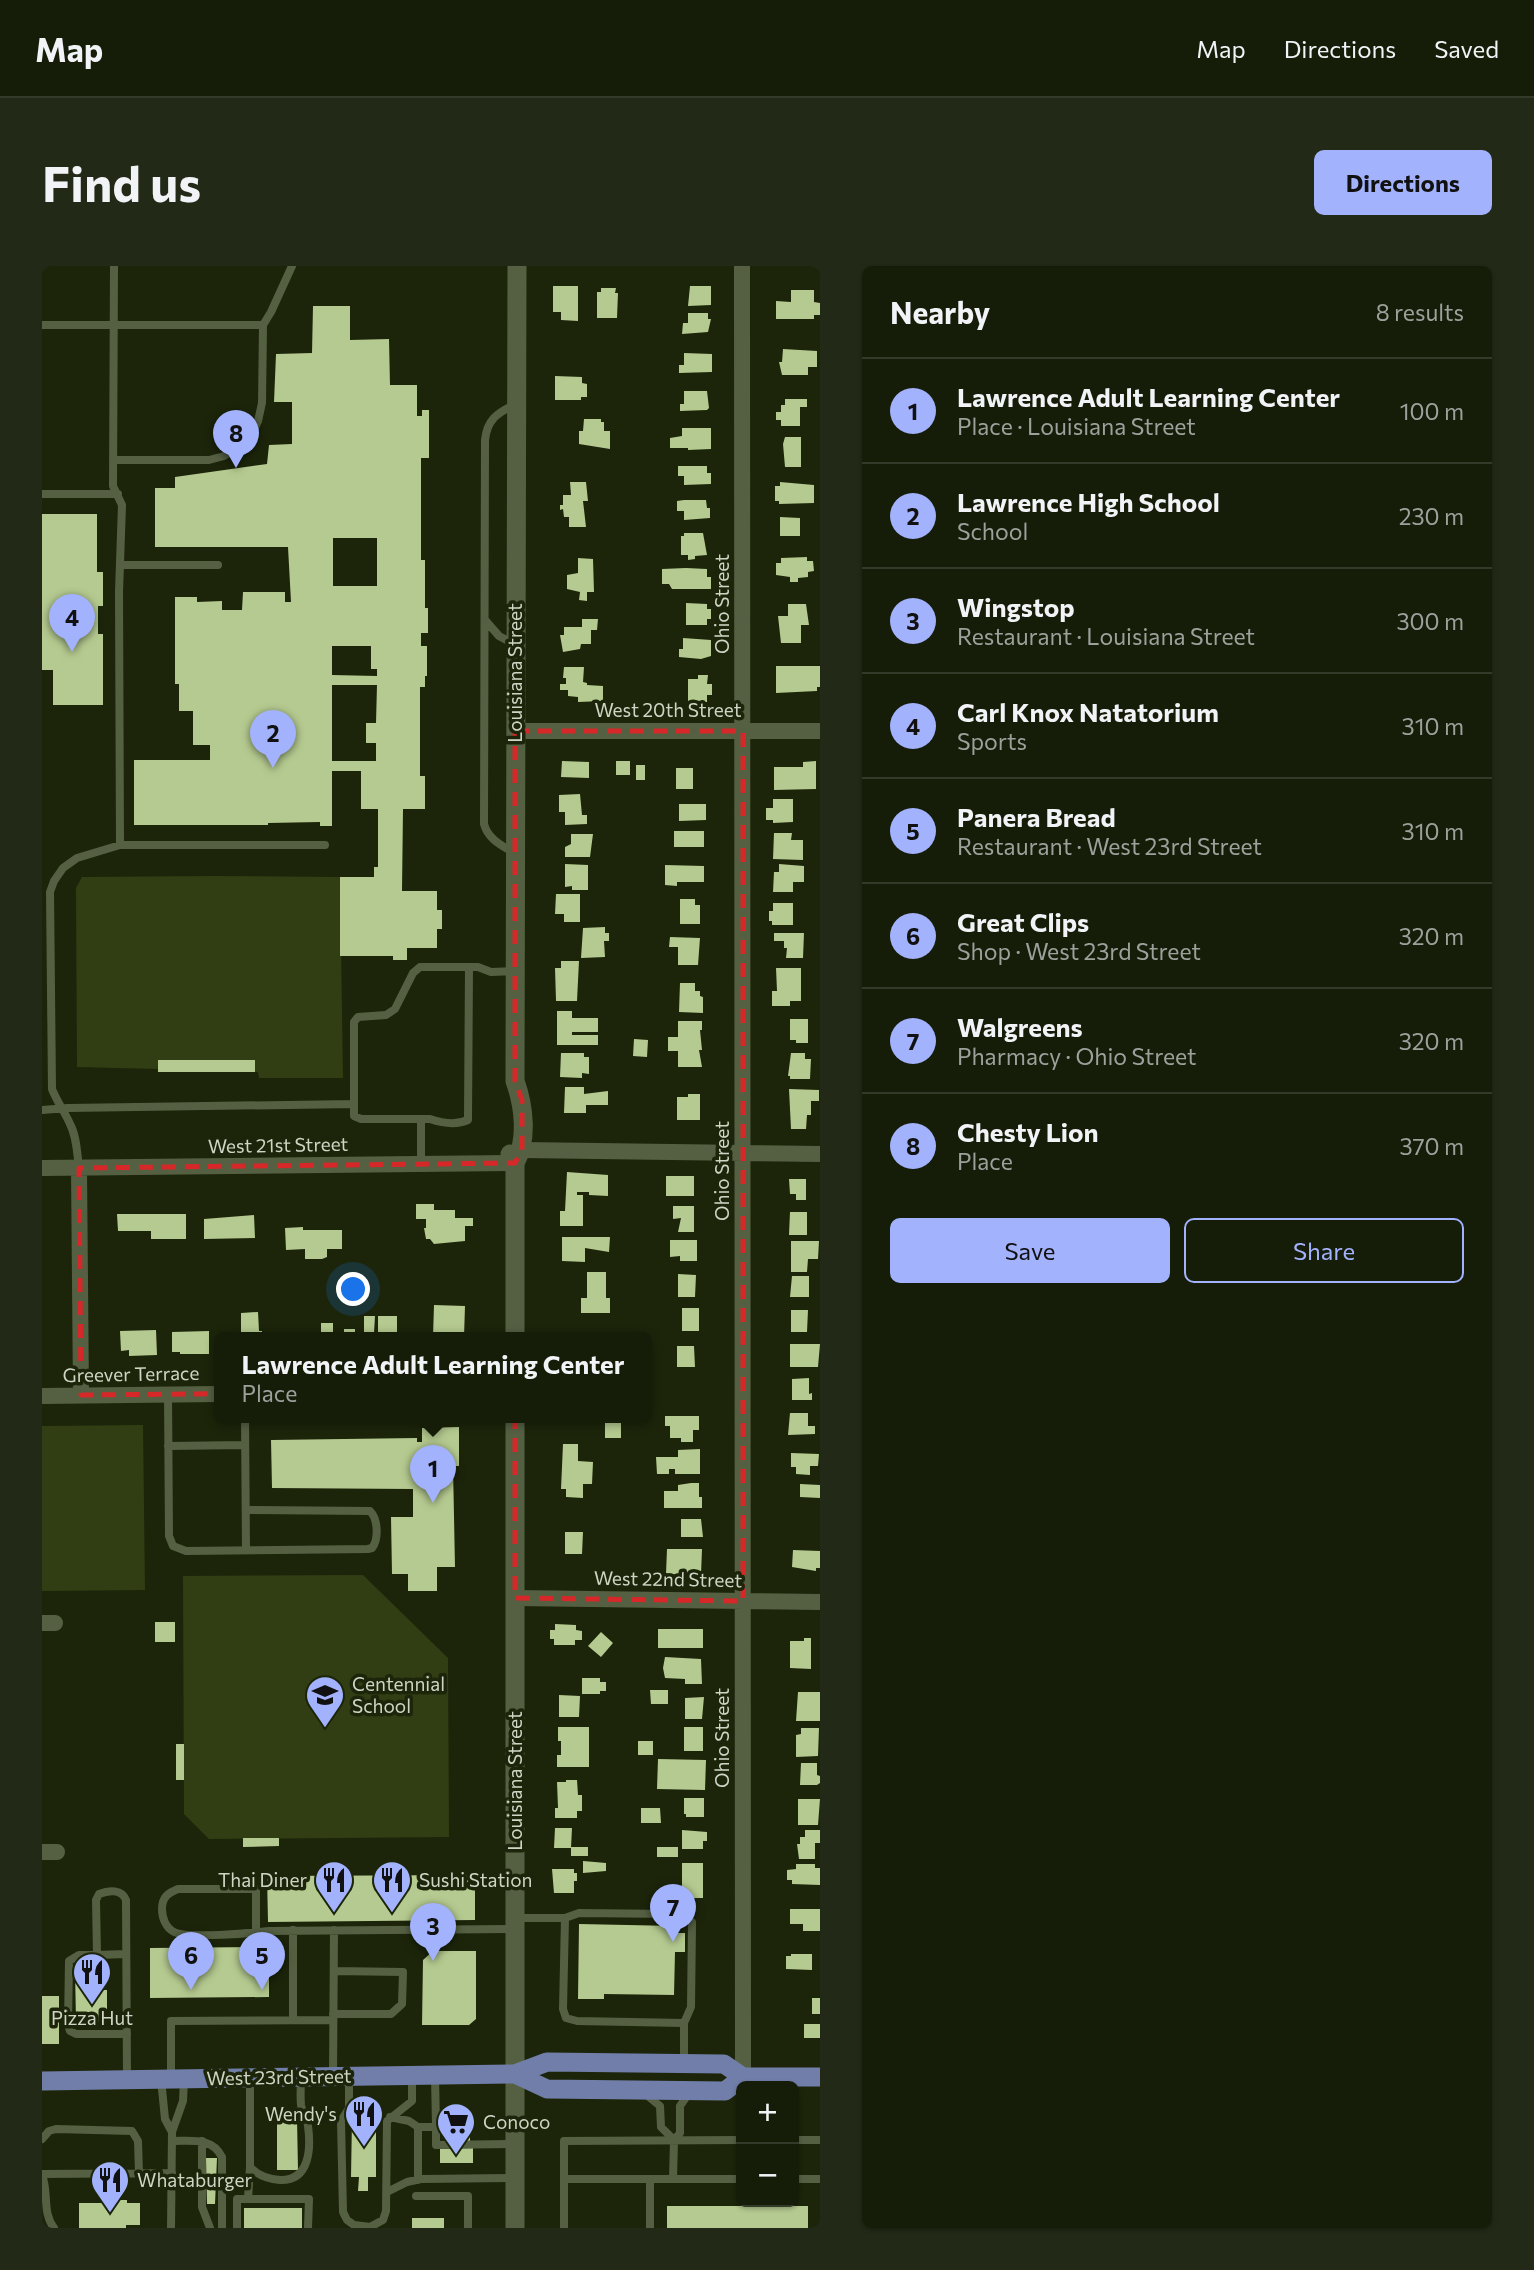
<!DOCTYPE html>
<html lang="en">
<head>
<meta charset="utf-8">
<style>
	body { margin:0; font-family:Commissioner,sans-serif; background:#222916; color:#f1f3f6 }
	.controls { position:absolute; right:21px; bottom:21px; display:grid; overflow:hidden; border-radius:10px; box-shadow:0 2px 5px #0004 }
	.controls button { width:63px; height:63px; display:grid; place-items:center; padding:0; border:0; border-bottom:2px solid #343a29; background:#151c08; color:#f1f3f6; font:35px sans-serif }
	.you { position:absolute; left:312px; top:1024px; width:24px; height:24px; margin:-18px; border:5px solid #fff; border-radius:50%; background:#1a73e8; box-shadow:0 0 0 10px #1a73e833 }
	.badge { display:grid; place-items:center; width:46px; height:46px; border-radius:50%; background:#a3b2fd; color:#111; font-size:23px; font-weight:700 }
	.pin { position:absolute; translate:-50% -58px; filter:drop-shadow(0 2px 4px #0008) }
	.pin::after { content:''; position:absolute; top:37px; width:24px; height:21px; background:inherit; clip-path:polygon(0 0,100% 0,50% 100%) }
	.popup { position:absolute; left:172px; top:1066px; width:438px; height:91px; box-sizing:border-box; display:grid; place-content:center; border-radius:10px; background:#151c08; filter:drop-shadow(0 2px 5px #0005); font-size:23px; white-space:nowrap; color:#9da19c }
	.popup b { font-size:26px; color:#f1f3f6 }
	.popup::after { content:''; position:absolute; left:50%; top:100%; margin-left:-14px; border:14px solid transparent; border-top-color:#151c08 }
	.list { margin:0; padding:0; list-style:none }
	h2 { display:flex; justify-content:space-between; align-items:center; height:91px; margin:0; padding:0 28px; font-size:30px }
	h2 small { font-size:23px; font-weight:400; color:#9da19c }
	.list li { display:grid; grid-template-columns:46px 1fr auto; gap:21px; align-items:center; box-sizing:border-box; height:105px; padding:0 28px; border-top:2px solid #343a29 }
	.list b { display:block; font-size:26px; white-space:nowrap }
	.list p { margin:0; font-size:23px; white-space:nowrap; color:#9da19c }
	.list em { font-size:23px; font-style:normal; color:#9da19c }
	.actions { display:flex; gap:14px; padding:21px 28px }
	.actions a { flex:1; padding:16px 0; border:2px solid #a3b2fd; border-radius:10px; text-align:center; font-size:24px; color:#a3b2fd }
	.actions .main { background:#a3b2fd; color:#111 }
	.map { position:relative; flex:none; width:778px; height:1962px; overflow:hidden; border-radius:10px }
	header { display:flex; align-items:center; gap:42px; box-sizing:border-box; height:98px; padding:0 35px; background:#151c08; border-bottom:2px solid #343a29 }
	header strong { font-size:33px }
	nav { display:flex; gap:38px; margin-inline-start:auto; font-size:24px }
	.intro { display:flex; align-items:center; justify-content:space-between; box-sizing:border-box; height:168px; padding:0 42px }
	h1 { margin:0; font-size:49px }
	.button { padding:18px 32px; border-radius:10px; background:#a3b2fd; color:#111; font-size:24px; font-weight:700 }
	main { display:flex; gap:42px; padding:0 42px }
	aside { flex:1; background:#151c08; border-radius:10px; box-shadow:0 2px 5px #0004 }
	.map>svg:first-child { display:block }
</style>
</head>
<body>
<header>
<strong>Map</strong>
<nav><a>Map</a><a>Directions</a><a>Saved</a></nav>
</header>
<div class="intro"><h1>Find us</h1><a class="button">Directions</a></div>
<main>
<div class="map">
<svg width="778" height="1962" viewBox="0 0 778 1962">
	<rect width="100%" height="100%" fill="#1c250a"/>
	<path fill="#313e14" d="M171,610L298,611L301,812H217L216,806H116V803L35,801L34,622L40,611Z
		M101,1159L103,1324L0,1325V1160Z
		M321,1309L406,1392L407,1571L167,1573L142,1548L141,1310Z"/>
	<path fill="#b5ca90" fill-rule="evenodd" d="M511,20H536V55L519,54V46H511Z
		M648,20H669V39L646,40Z
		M559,22H574L573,27H576L575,52H555V26H559Z
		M749,24H772V36L778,37V49H772V53H734V35L749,36Z
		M271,40H308V74L347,73L348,119H375V150H380V144H387V192H379V294H383V342H386V367H379V380H385V410H383V421H378V510H383V543H361L360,625H395V644H400V663H395V682H365V694H351V690H298V611H332V601H336V543H319V505H290V560H278V556L226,557V559H92V494H168V479H151V445H137V418H133V331H155V336L180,335V344H200L201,326H243V336H249L246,281H113V222H133V211L225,198L227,179L250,178V136H232L234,88L270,87ZM291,272H335V320H291ZM290,380H329V403H335V410L290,409ZM290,419H335L334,457H324V477H334V495H290Z
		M646,47H666V53H669L666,66L640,68L641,57H646Z
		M741,83L775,85V101H766V109H740L737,96H740Z
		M642,87L670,88V106L637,107V99H642Z
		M513,110L540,111V117L545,118V131H539V134H513Z
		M642,125H665L667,142L665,144L638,145V138H642Z
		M743,133H765V141H758V160H739V154H734V146H739V139H743Z
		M542,153H559V156H562V165H568V183L537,178V165H541Z
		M640,162H669V183L646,184V182H628V172L640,170Z
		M743,171H759V201H743L741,178Z
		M636,200H665V207H669V218L642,219V210H636Z
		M528,216H544L546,235H541L544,261H527V251H522L521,243L518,244V239H521V229H529Z
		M738,216L772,219V237L737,238V235H733V220H738Z
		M642,234H664L665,242H668V252L642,254V245H635V235Z
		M0,248H55V306H61V340H56V368H61V439H11V404H0Z
		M738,251L758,252V270H738Z
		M642,267H661L665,289L653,290V293L646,294V289H639V270H642Z
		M765,291V295H771L772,305L766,306V311L756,312V316H748V311L734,309V297H739V292Z
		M536,292L551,293L552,326H545V335L537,334L538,326L525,323V309L536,307Z
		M644,302L665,303V311H669V323H630L627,318H620V303Z
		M644,337L665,338V343H669V353H665V359H644Z
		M746,338H764L767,359H759V377H739L736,350H746Z
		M540,353H556L555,364H549V378H539L538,383L521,386L518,369H522V361H540Z
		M641,372L669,374V390L659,393L637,391V383H641Z
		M734,400H778V421H775V425L734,427Z
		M522,401H542L541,416L545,417V419L561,420V435L536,436V431L526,430V424H518V418H524V412H521Z
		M656,409H666L665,418H670V429H665V436H646V413H656Z
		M520,495L547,496V512L519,511Z
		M574,495H588V509H574Z
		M774,495V523L732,524V501H761V496Z
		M594,499H603V514H594Z
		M634,502H651V523H634Z
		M538,528L540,549H545V558L523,559V546H517V529Z
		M731,533H751V556L731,557V554H724V542H731Z
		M637,538H664V554L637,555Z
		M632,565H662V581H632Z
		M732,567H750L749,574H761V594L731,593Z
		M529,568H551L548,591H523V581L529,578Z
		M523,598L546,599V624H530V620L523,621Z
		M737,598L762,600V616H751V626H731L732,606H737Z
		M623,599L662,600V616H635V620L623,619Z
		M514,628H538V656H522V648H513Z
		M638,633H653V639H658V658H638Z
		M731,637H751V659H730V655H727V645H731Z
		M563,661V667H567V675H562L563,691L539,692L541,662Z
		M732,667H762L761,692H744L745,682H742V675H732Z
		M628,671L658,672L656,699H636V681H627Z
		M519,695H537L535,735H514L513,702H519Z
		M734,702H759V735H748V740H730V725H735Z
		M638,717H653V725H658V730L661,731V747L637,746Z
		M515,745H530V752H556V766H530V769H556V779H515Z
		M748,753H766V777H754V774H748Z
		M636,755H660V764H658L660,784H657L660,801H636V785H626V771H636Z
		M592,773L606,774L605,791L591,790Z
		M519,787H542V791H547V808L540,807V812L518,811Z
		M749,787H763V793H769L768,813H748V810H746Z
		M116,794H213V806H116Z
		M523,821H542V828L566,825V839H544V847H522Z
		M747,823L777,824V835H769V849H765L764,863H749Z
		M646,828H658V854H635V831H646Z
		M525,906L566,909V930L547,929V926H535V929H541V960H518V945H523Z
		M624,910H652V930H624Z
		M747,913H764V934H754V928H748Z
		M374,938H392V944H413V952H431V960H423V975L392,978L388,973H384L382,962H384V953H374Z
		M631,940H652V966H636L639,952L631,953Z
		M748,946H765V969H747Z
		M75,948H144V973H109V965H76Z
		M212,949L213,972L162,973V953Z
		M261,961V964H300V983H285V991L280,993H263V983L244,984L243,962Z
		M520,971H568L567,986L543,982V996L520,995Z
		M628,974H655V995H638V990L628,991Z
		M749,975H777L776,993H766L765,1006H749Z
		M545,1006H564V1032H568V1047H539V1032H545Z
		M636,1008L654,1009L653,1031H636Z
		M750,1010H767V1031H748Z
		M392,1039L423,1040L422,1071H391Z
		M640,1042H657V1065H640Z
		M749,1044H766L765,1066H749Z
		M216,1046L217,1065H220V1071H184V1066H199V1047Z
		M322,1050H333L332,1067H336V1050H355V1071H322Z
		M279,1057H291V1068H302V1063H313V1071H279Z
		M114,1064L115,1089L87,1090V1084L79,1085L78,1065Z
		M167,1065V1088H138V1086H130V1066Z
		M748,1078H778L776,1101H748Z
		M635,1080H652L653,1101H635Z
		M767,1112V1128L770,1127V1134H750V1113Z
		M748,1147H766V1160H773V1168L746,1169Z
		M623,1150H657V1164H651V1176H639V1172H628V1160H623Z
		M563,1151H579V1172H563Z
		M417,1161V1200H411L413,1301H395V1325H366V1308H350L349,1251H371V1223L230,1222L229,1174L375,1172V1176H380V1162Z
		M521,1178H536V1195L551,1196L550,1218H541V1232L524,1231V1223H519Z
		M658,1183V1208H633V1203H627V1208H615L614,1191H636V1184Z
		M749,1187L777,1188L776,1200H768V1209L754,1208V1201H749Z
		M649,1217H657V1231H660V1242H622V1225H636V1219Z
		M758,1218L778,1219V1232L758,1231Z
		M639,1253H659L661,1271H639Z
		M523,1266H541L540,1288H523Z
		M625,1283H660L659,1309L624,1308Z
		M751,1284L778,1285V1302H774V1305L750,1301Z
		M113,1356H133V1376H113Z
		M513,1358L534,1359V1364L540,1365V1374H533V1379H512V1373H508V1364H513Z
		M616,1363H661V1382H616Z
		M559,1366L571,1377L559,1391L546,1380Z
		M762,1372H769V1403L748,1402V1375H762Z
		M623,1391L659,1393L660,1418H643V1413L623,1412L621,1402Z
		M540,1412H558V1416H564V1425H558V1428H540Z
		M608,1424H626V1438H609Z
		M756,1426H778V1455H754Z
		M517,1429L538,1430L537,1451H517Z
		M662,1431L660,1453H643V1432Z
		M516,1461H547V1501H515V1489H519V1475H516Z
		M642,1461H661V1485H642Z
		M759,1462H777L776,1490L754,1491V1469L759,1468Z
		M596,1475H611V1489H596Z
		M134,1478H142V1514H134Z
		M616,1493L664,1494L663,1524L615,1523Z
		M759,1497H775V1509L778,1510V1517L775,1519H758Z
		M524,1514H535L536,1529H540V1545H535V1552H513V1542H516L515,1516H524Z
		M642,1532H662V1551H644V1548H642Z
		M756,1533H778L776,1559H756Z
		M599,1542H618L619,1557H599Z
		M513,1562H530L529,1582H512Z
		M640,1564L665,1566V1575H661V1583H640Z
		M763,1564H778V1577H773V1593H757L755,1578H758V1571H763Z
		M201,1572H237V1580L201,1581Z
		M529,1581H546V1590H529Z
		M615,1581H636V1591H615Z
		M541,1595L564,1597V1605L541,1607Z
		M640,1597H661V1632H640Z
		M754,1598H773V1602H778V1619L750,1618V1614H745V1604L754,1603Z
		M510,1603H532V1607H535V1615H532V1627H512Z
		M433,1609V1654L226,1656L225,1610Z
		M748,1643H778V1665H761V1658H748Z
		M537,1658L633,1660V1667H643V1686H633L632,1729L562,1728V1733H536Z
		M227,1681V1731L108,1732V1682Z
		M391,1685H434V1753L427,1759H380L381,1694Z
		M749,1688H770V1704L744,1703V1690H749Z
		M33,1703H58L59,1724H65V1756H34Z
		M0,1730H17V1778H0Z
		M770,1732H778V1748H770Z
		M762,1758H778V1772H762Z
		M406,1844H428V1876H406Z
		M235,1852H255L256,1904H235Z
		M310,1852H334V1911H326V1925H316L317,1911H309Z
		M431,1882V1897H398V1883Z
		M164,1892H175L173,1938H165Z
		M75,1934H85V1937H98V1959H84V1962H37V1937H75Z
		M625,1940H766V1962H625Z
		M202,1942H260V1962H202Z
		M370,1952H402V1962H370Z"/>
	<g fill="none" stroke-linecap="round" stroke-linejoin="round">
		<path stroke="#556043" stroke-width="8" d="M72,0L71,220L80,239L77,326L78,579
			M0,59H221
			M472,139C455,147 445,154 443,174L442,558C446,573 459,579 472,587
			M71,194H167L182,190L196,181L209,170L216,155L220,137L221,59L229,46L250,0
			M0,228H76
			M79,299H176
			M443,354L457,370L472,378
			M427,701L426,854C415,859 400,857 388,853H319L312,850V756L316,751L344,749L353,743L371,707L378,701H436L449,706L472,705
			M0,844L26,842L312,838
			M379,898V853
			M37,902C35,888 35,871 28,858C23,846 15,836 10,823L8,626L12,615L21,602L35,592L78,579H283
			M126,1128L127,1270L131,1280L144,1285L326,1283L330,1282C337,1273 336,1253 328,1245L204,1244
			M203,1151L204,1284
			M126,1180L203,1179
			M473,1652H523L537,1647L631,1648L644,1650L650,1656L649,1741L642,1757V1797
			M523,1652L521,1743L524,1752L535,1755L642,1757
			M214,1667V1623H136C126,1627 120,1631 120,1643C120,1652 124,1662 132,1666C146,1673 210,1667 227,1665L473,1663
			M84,1688L55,1689L54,1634L57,1628C67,1624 80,1623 84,1634L85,1812
			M55,1689H37L27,1695L26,1759L28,1765L34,1768H85
			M291,1748H349L360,1738L361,1706L292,1705
			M251,1754V1664
			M307,1810V1842L299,1855L301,1946L305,1954L312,1959L328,1961L341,1954L344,1945L345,1855L370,1835V1810
			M291,1811L292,1664
			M208,1812V1901C216,1910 227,1913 238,1914C268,1915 269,1882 266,1860C265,1852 260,1846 259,1839C258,1830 259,1820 259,1811
			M119,1813L123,1853L130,1866
			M129,1813V1755L291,1754
			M602,1827L618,1840L619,1861L632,1874
			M348,1851L367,1855L376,1861
			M394,1861V1879L473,1878
			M0,1873L7,1865L14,1863L90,1865L96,1875L97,1908
			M752,1874H778
			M130,1875C150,1875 170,1871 180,1891V1962
			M160,1875V1941L168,1962
			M0,1908L130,1907
			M0,1909C7,1927 0,1947 12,1962
			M522,1913V1875L699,1874
			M631,1913L632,1874L638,1867V1840L647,1827
			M752,1913H778
			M376,1914V1861H394L393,1809
			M345,1926L365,1916L379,1913L472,1912
			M374,1930H426V1962
			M206,1933L208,1901
			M129,1962L130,1866L141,1835L142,1813
			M195,1962V1933H267L266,1962
			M522,1962V1913H699
			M608,1962V1913"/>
		<path stroke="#556043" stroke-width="16" d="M700,0L701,1811
			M473,465H778
			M480,884L778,888
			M0,902L473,897
			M37,902L39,1129
			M0,1130L177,1128
			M473,1332L778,1336
			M0,1357H13
			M0,1586H15"/>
		<path stroke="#556043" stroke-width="19" d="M468,888L473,897V1071
			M473,897C486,874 482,840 473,815L475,0
			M473,1151V1962"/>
		<path stroke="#717eaa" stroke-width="19" d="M473,1808L505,1823L683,1825L701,1811
			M0,1815L473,1808L505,1796L682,1798L701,1811H778"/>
	</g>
	<path fill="none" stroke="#d62828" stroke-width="5" stroke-dasharray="14 9" stroke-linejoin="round" d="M473,465H701V1335L473,1332V1125L39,1129L37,902L473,897L480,884V834L473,815Z"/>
	<defs>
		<symbol id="school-pin" viewBox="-11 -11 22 30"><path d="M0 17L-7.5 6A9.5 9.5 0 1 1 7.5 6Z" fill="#a3b2fd" stroke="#1c250a"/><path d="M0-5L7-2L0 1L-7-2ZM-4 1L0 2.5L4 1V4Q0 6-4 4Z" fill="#111"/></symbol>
		<symbol id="restaurant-pin" viewBox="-11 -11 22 30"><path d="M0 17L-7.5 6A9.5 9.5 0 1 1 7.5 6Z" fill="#a3b2fd" stroke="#1c250a"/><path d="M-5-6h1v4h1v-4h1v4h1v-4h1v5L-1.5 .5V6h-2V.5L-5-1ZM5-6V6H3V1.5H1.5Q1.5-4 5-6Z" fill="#111"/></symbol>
		<symbol id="supermarket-pin" viewBox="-11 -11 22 30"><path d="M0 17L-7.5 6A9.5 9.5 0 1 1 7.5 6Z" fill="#a3b2fd" stroke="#1c250a"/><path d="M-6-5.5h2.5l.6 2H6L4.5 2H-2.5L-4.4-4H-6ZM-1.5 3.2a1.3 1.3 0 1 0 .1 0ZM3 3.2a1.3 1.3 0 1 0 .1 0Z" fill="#111"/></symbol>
	</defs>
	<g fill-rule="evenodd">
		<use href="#school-pin" x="261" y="1407" width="44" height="60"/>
		<use href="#restaurant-pin" x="270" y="1592" width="44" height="60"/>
		<use href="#restaurant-pin" x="328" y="1592" width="44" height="60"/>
		<use href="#restaurant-pin" x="28" y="1684" width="44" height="60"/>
		<use href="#restaurant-pin" x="300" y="1826" width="44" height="60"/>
		<use href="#supermarket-pin" x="392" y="1834" width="44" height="60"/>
		<use href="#restaurant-pin" x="46" y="1892" width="44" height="60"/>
	</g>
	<g text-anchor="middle" stroke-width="7" stroke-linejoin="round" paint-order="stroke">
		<g font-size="19" fill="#cfd5c5" stroke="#1c250a">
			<text transform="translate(680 338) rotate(-90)" y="7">Ohio Street</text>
			<text transform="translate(473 407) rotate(-90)" y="7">Louisiana Street</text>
			<text x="626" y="451">West 20th Street</text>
			<text transform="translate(236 879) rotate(-1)" y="7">West 21st Street</text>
			<text transform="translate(680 905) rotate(-90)" y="7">Ohio Street</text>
			<text transform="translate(89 1108) rotate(-1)" y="7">Greever Terrace</text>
			<text transform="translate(626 1313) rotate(1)" y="7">West 22nd Street</text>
			<text transform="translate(680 1472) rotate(-90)" y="7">Ohio Street</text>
			<text transform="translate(473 1515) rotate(-90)" y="7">Louisiana Street</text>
			<text transform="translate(237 1811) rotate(-1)" y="7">West 23rd Street</text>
		</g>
		<g font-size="19" fill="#cfd5c5" stroke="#1c250a" text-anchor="start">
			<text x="310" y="1425">Centennial<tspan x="310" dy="22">School</tspan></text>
			<text x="265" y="1621" text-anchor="end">Thai Diner</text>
			<text x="377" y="1621">Sushi Station</text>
			<text x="50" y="1759" text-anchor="middle">Pizza Hut</text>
			<text x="295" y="1855" text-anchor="end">Wendy's</text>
			<text x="441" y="1863">Conoco</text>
			<text x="95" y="1921">Whataburger</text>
		</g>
	</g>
</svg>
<div class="controls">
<button>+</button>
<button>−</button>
</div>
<div class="you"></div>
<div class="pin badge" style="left:391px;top:1237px">1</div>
<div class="popup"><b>Lawrence Adult Learning Center</b>Place</div>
<div class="pin badge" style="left:231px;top:502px">2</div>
<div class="pin badge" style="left:391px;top:1695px">3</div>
<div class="pin badge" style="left:30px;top:386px">4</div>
<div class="pin badge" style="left:220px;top:1724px">5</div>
<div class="pin badge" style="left:149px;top:1724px">6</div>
<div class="pin badge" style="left:631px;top:1676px">7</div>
<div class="pin badge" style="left:194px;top:202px">8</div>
</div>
<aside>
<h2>Nearby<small>8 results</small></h2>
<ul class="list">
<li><span class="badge">1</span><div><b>Lawrence Adult Learning Center</b><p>Place · Louisiana Street</p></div><em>100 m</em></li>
<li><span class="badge">2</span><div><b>Lawrence High School</b><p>School</p></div><em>230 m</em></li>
<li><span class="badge">3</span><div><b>Wingstop</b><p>Restaurant · Louisiana Street</p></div><em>300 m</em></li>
<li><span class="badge">4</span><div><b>Carl Knox Natatorium</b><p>Sports</p></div><em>310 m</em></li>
<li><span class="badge">5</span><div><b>Panera Bread</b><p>Restaurant · West 23rd Street</p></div><em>310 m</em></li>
<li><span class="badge">6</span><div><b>Great Clips</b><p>Shop · West 23rd Street</p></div><em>320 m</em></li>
<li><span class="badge">7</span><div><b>Walgreens</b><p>Pharmacy · Ohio Street</p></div><em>320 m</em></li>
<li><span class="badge">8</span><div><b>Chesty Lion</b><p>Place</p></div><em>370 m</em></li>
</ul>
<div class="actions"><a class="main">Save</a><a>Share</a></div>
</aside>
</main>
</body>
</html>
